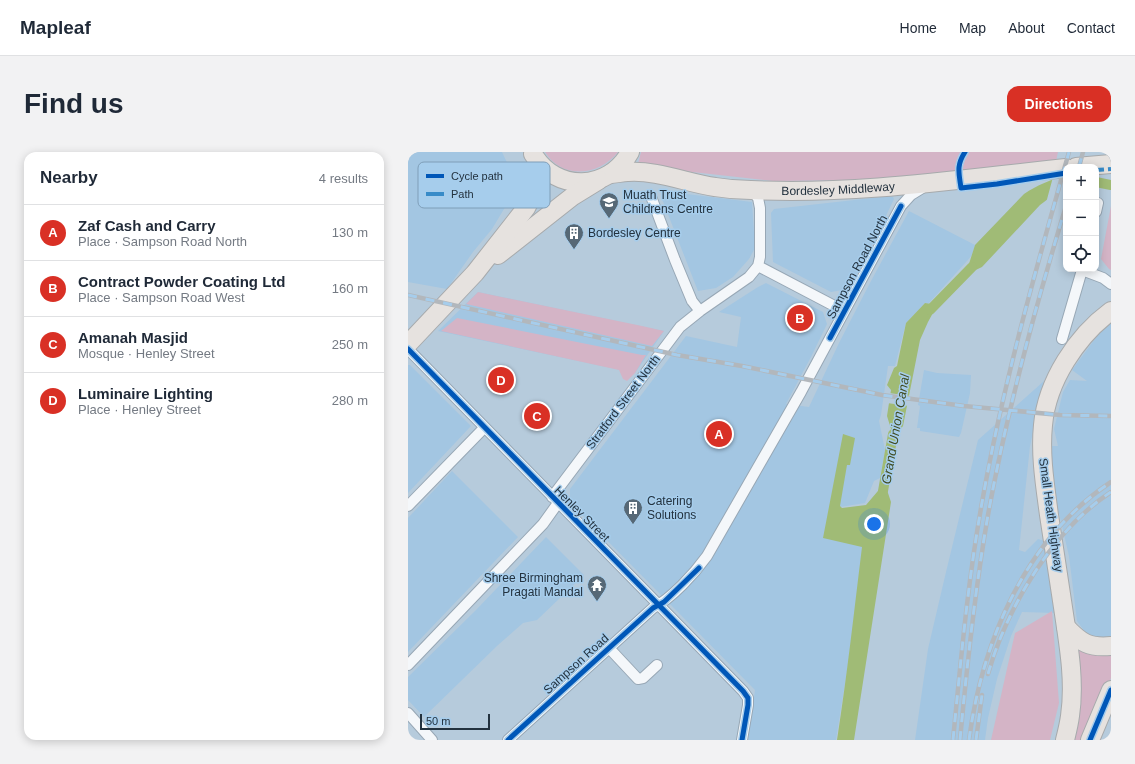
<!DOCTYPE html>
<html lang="en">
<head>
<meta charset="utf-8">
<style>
	body { margin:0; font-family:Helvetica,sans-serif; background:#f2f2f3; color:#1f2937 }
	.controls { position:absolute; right:12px; top:12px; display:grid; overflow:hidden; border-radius:8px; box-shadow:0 2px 10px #0003 }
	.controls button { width:36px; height:36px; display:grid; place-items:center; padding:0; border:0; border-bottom:1px solid #e0e1e3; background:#fff; color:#1f2937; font:20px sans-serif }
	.scale { position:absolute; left:12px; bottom:10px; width:70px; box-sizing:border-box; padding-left:4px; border:2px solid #23323f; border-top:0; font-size:11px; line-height:14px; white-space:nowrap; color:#23323f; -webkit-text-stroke:3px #a6cdec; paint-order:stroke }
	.you { position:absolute; left:466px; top:372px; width:14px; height:14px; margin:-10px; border:3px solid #fff; border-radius:50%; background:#1a73e8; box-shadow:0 0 0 6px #1a73e833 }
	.badge { display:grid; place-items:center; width:26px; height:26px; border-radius:50%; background:#d93025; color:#fff; font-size:13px; font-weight:700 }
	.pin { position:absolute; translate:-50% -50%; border:2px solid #fff; box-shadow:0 1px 4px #0006 }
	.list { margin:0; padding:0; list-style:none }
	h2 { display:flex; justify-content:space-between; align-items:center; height:52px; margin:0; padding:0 16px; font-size:17px }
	h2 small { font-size:13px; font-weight:400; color:#747a83 }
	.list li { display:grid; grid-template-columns:26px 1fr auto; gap:12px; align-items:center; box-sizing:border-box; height:56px; padding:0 16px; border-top:1px solid #e0e1e3 }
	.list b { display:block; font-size:15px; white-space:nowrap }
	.list p { margin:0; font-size:13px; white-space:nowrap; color:#747a83 }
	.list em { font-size:13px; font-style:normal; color:#747a83 }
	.icon { flex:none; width:22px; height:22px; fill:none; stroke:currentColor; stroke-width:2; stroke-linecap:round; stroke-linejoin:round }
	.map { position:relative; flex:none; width:703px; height:588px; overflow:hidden; border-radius:12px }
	header { display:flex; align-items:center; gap:24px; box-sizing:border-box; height:56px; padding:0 20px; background:#fff; border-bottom:1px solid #e0e1e3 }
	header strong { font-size:19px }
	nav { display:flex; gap:22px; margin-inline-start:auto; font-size:14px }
	.intro { display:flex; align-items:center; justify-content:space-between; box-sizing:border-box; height:96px; padding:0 24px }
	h1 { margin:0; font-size:28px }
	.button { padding:10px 18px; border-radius:12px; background:#d93025; color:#fff; font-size:14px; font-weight:700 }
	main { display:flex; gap:24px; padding:0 24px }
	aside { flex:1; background:#fff; border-radius:12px; box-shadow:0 2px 10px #0003 }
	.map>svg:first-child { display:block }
</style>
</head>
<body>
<header>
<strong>Mapleaf</strong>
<nav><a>Home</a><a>Map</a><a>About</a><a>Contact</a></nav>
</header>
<div class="intro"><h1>Find us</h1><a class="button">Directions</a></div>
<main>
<aside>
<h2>Nearby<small>4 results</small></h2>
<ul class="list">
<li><span class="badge">A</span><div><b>Zaf Cash and Carry</b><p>Place · Sampson Road North</p></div><em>130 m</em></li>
<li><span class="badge">B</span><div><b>Contract Powder Coating Ltd</b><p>Place · Sampson Road West</p></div><em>160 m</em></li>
<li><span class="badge">C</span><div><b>Amanah Masjid</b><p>Mosque · Henley Street</p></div><em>250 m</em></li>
<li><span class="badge">D</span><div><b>Luminaire Lighting</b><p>Place · Henley Street</p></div><em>280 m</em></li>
</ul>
</aside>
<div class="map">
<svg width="703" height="588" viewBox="0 0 703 588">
	<rect width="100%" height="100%" fill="#b6cbdc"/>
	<path fill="#a3c6e2" d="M0,0H94L103,19L105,42L84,77L65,100L39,137L0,130Z
		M262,40L344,50L347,96L341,107L325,125L308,136L290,139L254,47Z
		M473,45H485L486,47L453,116L440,137L423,140L365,110L363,61L366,57Z
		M501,59L567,93L564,103L559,109L520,152L517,151L498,171L487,214H480L473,263L471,269L477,298L472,326L466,329L457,351L426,356L460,388L428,588H340L347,538L162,351V337L278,184L329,195L333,165L311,160L350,135L358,131L415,160L419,172L403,205L378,252L401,255L431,191L463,129Z
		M70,140L256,179L227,221L30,179Z
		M703,170V487L680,484L669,469L661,404L650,357L643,311V294H650L646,277L655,240L662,228L679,229L664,218L695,176Z
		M0,213H2L63,274L0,341Z
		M516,218L529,221L563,223L562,241L553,281L551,285L512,279V276H509L512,254L510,253Z
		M636,229L622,294L611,398L617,400L630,387L637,389L648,461L614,460L603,484L589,527L580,566L577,588H507L520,497L538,420L570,288Z
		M44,319L110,385L0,500V366Z
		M138,385L176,423L129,468L115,471L90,493L16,565L0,548V525L68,458Z"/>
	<path fill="#d4b4c6" d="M137,0H210C191,24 154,28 137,0Z
		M233,0H650L648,9L467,28L365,29L284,20L230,12Z
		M703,54V118L701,117L693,107Z
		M70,140L234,174L256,179L244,194L58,152Z
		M49,166L234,203H238L227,221L219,229L215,227L211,218L33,179Z
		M644,459L651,551L642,588H583L607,481Z
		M667,493L703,499V526L676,588H662Z"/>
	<path fill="#a0bb76" d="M658,23V36L648,41L632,53L574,115L555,124L560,115L567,93L616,42C629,33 643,28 658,23Z
		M532,148L520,170L512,188L495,274L486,286L485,294L483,295L481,293L483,277L479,264L483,238L479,233L486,216L489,214L498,171L517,151L523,152Z
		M435,282L447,286L442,313H439L432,354L434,356L458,353L475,333L476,327L479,328L478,335L483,350L446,588H429C439,524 446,460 454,395L415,386Z"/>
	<path fill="#b6cbdc" d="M658,21V27L655,40L638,51L645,25Z
		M481,241L503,244L501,254L479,251Z"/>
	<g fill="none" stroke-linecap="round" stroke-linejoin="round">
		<path stroke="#a0bb76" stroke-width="10" d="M688,30L703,33
			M522,158L564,115
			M475,339L485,282"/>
		<defs>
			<path id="street" d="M244,47L267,108L284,149L292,159
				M688,60L690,51
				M350,114L436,159
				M675,117L674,118L695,126L703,132
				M654,187L674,118
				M0,197L335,539L340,546V553L334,588
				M144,345L272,175L292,159L341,125L350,114L352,105V56L350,46L343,38
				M0,354L76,276
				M201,496L230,527L235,526L249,513
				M0,513L135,372L150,351
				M0,561L24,588
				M100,588L245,456C264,446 286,422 299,404L393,240L493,54L503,43L516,35"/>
			<g id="highway">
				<path d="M125,2C148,41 201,39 222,0"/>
				<path d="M668,15L703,12"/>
				<path id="s1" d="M202,22C208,22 214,20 220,20C249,18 279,31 307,35C319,37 331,38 343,38C449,43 553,27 658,16"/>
				<path d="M90,103L165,44L191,28"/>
				<path d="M0,192L67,121L118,56L125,42L129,26L130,10"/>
				<path d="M658,475C673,491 681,496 703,494"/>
				<path d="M657,588C659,580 661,572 662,564C667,531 661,495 656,462C651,429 646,396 641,363C637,333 632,303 635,273C639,229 669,184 703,159"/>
				<path d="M682,588L703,538"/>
			</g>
		</defs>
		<use href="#street" stroke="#97a7b5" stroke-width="12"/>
		<use href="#highway" stroke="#a7aaac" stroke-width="20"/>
		<use href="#street" stroke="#f4f7fa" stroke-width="10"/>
		<use href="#highway" stroke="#e6e2df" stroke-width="18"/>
		<defs>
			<path id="rail" d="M671,15L675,0
				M0,143L269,203L334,214L474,243L556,254L652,263L703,264
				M580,522C599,455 645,378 703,340
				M545,588C553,507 560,426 575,345C596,228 629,114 661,0
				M552,588C559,513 567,437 580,363C599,258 627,156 658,54
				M561,588C574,490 617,387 703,330
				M568,588L574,543"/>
		</defs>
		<use href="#rail" stroke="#b2b7bc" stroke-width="4.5"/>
		<use href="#rail" stroke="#a6cdec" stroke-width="3" stroke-dasharray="9" stroke-linecap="butt"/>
		<path stroke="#388bc8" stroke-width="4" stroke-dasharray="8 4" stroke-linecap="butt" d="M688,18L703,17"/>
		<defs>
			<path id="cycleway" d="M557,0C548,14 551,21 553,36L589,32L658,21
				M422,186L493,54
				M0,197L335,539L340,546V553L334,588
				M100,588L245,456L256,450L291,416
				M682,588L703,538"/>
		</defs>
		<use href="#cycleway" stroke="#a6cdec" stroke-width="8"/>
		<use href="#cycleway" stroke="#0057b8" stroke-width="5"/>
	</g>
	<defs>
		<symbol id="school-pin" viewBox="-11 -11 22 30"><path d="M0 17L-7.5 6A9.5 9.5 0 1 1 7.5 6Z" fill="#566876" stroke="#a6cdec"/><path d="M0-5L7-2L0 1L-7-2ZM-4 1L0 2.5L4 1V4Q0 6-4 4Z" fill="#fff"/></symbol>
		<symbol id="building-pin" viewBox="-11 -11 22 30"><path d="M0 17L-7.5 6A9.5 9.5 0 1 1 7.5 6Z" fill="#566876" stroke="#a6cdec"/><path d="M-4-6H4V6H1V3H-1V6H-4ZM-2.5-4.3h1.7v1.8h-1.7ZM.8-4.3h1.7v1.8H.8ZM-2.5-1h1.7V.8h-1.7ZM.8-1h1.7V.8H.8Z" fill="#fff"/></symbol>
		<symbol id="temple-pin" viewBox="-11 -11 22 30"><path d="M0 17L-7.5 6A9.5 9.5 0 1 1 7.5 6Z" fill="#566876" stroke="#a6cdec"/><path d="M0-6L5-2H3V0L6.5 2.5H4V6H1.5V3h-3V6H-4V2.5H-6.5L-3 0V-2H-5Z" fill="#fff"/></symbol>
	</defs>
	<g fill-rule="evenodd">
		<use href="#school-pin" x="190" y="39" width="22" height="30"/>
		<use href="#building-pin" x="155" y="70" width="22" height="30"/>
		<use href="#building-pin" x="214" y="345" width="22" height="30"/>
		<use href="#temple-pin" x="178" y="422" width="22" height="30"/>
	</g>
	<g text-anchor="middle" stroke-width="3" stroke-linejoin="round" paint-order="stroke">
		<g font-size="12" fill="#23323f" stroke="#a6cdec">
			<text dy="4" stroke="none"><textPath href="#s1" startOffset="230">Bordesley Middleway</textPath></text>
			<text transform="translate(449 115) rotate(-62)" y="4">Sampson Road North</text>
			<text transform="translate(215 250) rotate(-53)" y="4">Stratford Street North</text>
			<text transform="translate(174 362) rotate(45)" y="4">Henley Street</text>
			<text transform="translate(643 363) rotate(82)" y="4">Small Heath Highway</text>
			<text transform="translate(168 512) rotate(-42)" y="4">Sampson Road</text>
		</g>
		<g font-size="12" fill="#23323f" stroke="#a6cdec" text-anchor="start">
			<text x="215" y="47">Muath Trust<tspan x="215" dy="14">Childrens Centre</tspan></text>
			<text x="180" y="85">Bordesley Centre</text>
			<text x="239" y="353">Catering<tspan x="239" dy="14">Solutions</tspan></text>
			<text x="175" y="430" text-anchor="end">Shree Birmingham<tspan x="175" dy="14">Pragati Mandal</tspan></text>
		</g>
		<g font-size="13" font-style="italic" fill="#404c21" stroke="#a6cdec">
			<text transform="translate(487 277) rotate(-80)" y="5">Grand Union Canal</text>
		</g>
	</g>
	<rect x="10" y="10" width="132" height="46" rx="6" fill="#a6cdec" stroke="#7f9eb8" stroke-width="1"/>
	<rect x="18" y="22" width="18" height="4" fill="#0057b8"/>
	<rect x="18" y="40" width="18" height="4" fill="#388bc8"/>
	<g font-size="11" fill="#23323f">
		<text x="43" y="28">Cycle path</text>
		<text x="43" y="46">Path</text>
	</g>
</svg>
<div class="controls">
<button>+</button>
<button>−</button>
<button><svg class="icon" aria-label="locate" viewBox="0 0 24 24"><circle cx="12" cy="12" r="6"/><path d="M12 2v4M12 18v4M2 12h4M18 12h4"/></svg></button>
</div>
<div class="scale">50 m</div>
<div class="you"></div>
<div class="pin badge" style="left:311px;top:282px">A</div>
<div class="pin badge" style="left:392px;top:166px">B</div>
<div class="pin badge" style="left:129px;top:264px">C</div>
<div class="pin badge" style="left:93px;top:228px">D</div>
</div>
</main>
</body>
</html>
